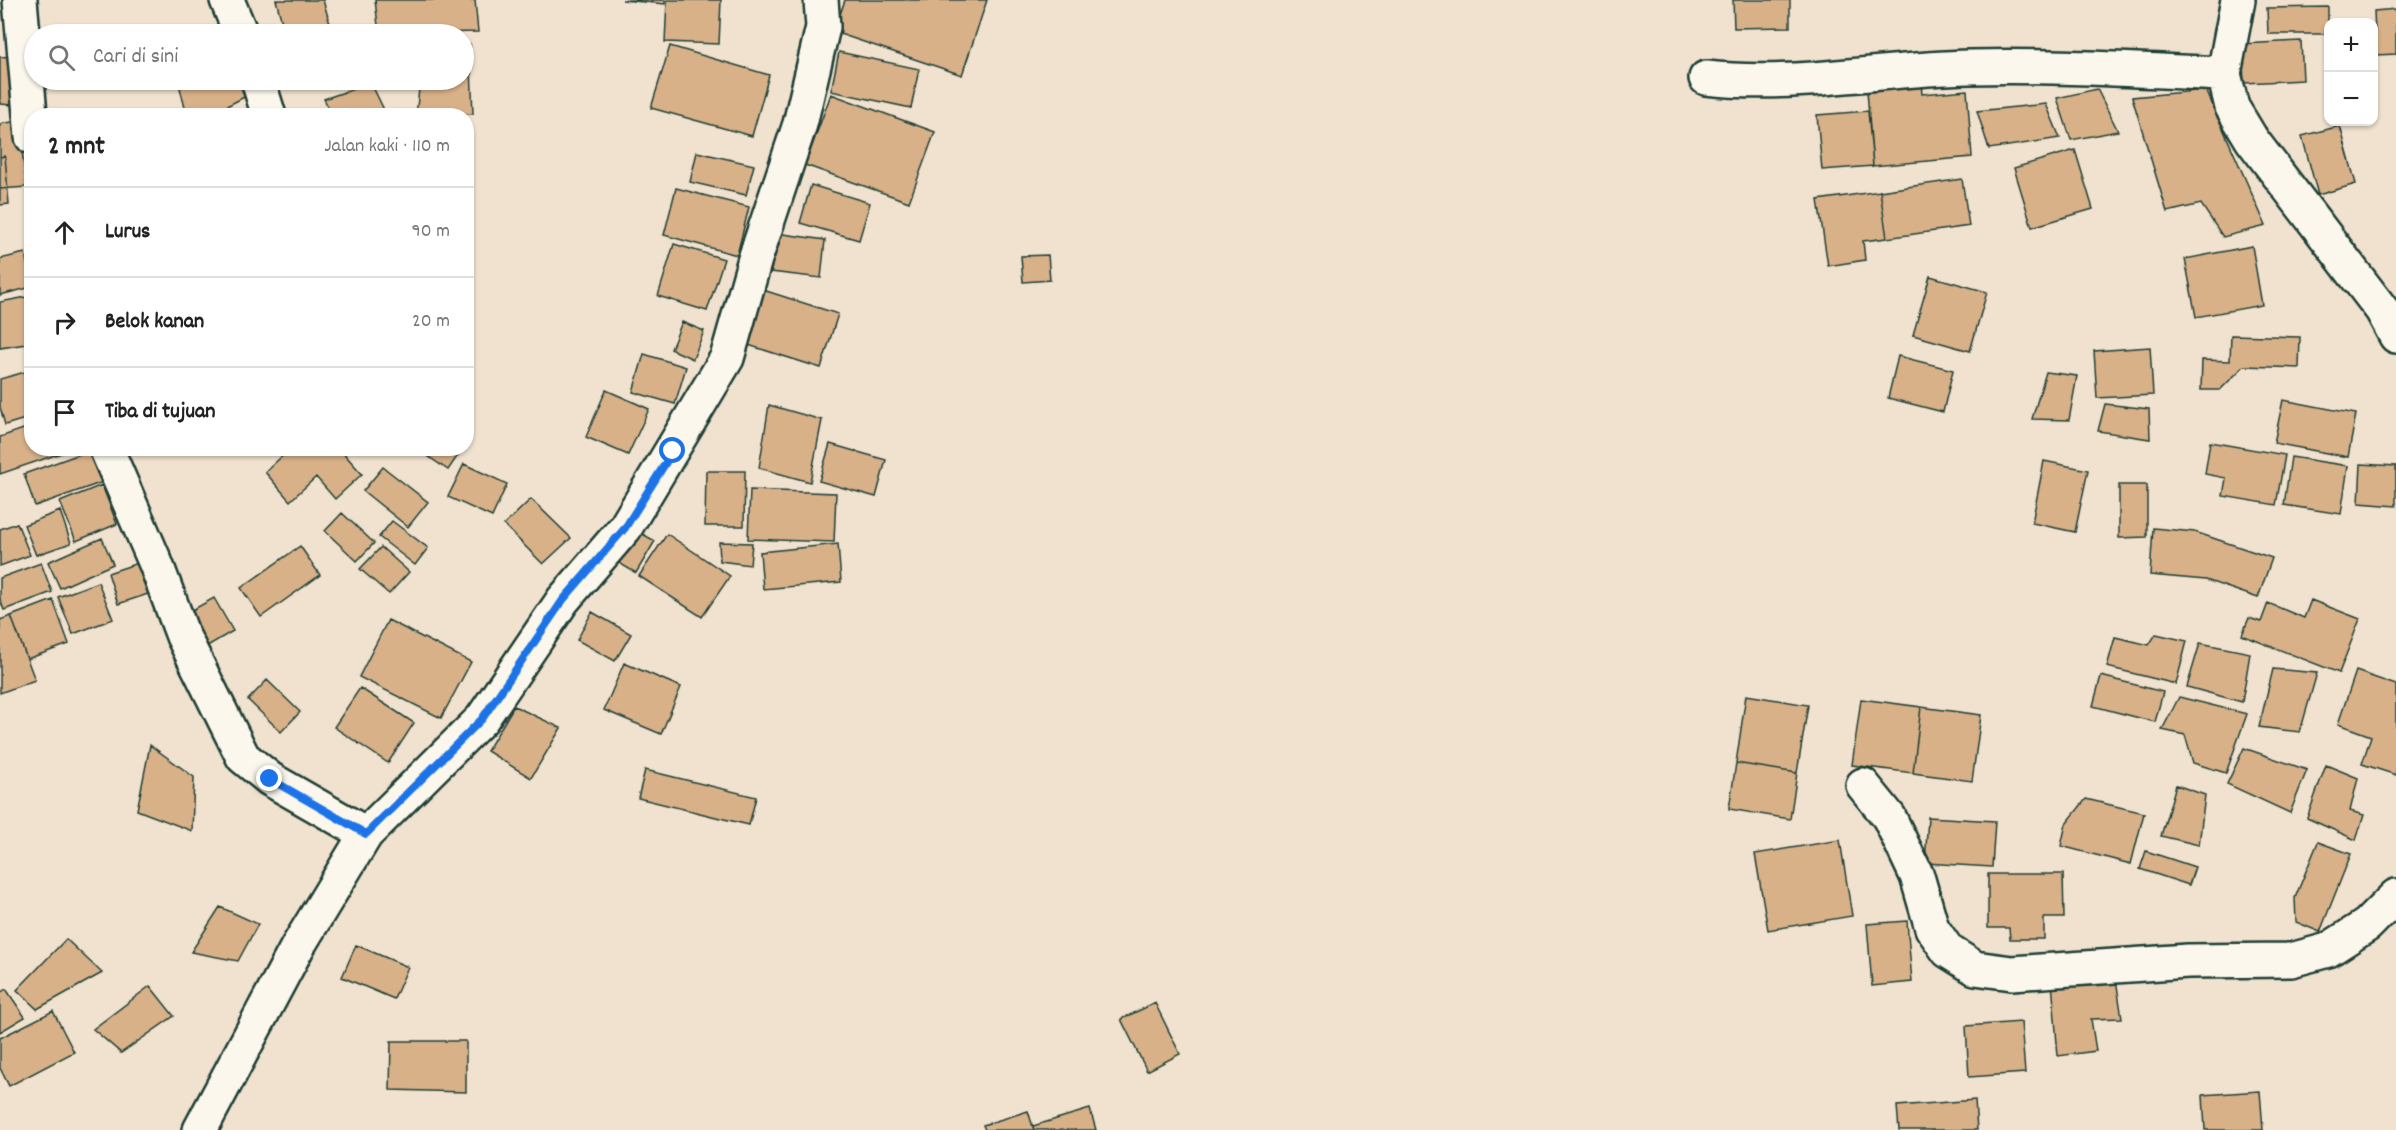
<!DOCTYPE html>
<html lang="id">
<head>
<meta charset="utf-8">
<style>
	body { margin:0; font-family:Dekko,sans-serif; background:#f6f6f6; color:#222 }
	.controls { position:absolute; right:18px; top:18px; display:grid; overflow:hidden; border-radius:12px; box-shadow:0 2px 4px #0004 }
	.controls button { width:54px; height:54px; display:grid; place-items:center; padding:0; border:0; border-bottom:2px solid #e0e0e0; background:#fff; color:#222; font:30px sans-serif }
	.stop { position:absolute; width:18px; height:18px; margin:-14px; border:4px solid #1a73e8; border-radius:50%; background:#fff }
	.stop.end { background:#1a73e8; border-color:#fff; box-shadow:0 2px 6px #0008 }
	.list { margin:0; padding:0; list-style:none }
	h2 { display:flex; justify-content:space-between; align-items:center; height:78px; margin:0; padding:0 24px; font-size:26px }
	h2 small { font-size:20px; font-weight:400; color:#767676 }
	.list li { display:grid; grid-template-columns:39px 1fr auto; gap:18px; align-items:center; box-sizing:border-box; height:90px; padding:0 24px; border-top:2px solid #e0e0e0 }
	.list b { display:block; font-size:22px; white-space:nowrap }
	.list em { font-size:20px; font-style:normal; color:#767676 }
	.icon { flex:none; width:33px; height:33px; fill:none; stroke:currentColor; stroke-width:2; stroke-linecap:round; stroke-linejoin:round }
	.map { position:relative; flex:none; width:2396px; height:1130px; overflow:hidden }
	.search { position:absolute; background:#fff; box-shadow:0 2px 4px #0004; left:24px; top:24px; width:450px; height:66px; display:flex; align-items:center; gap:15px; box-sizing:border-box; padding:0 21px; border-radius:33px; color:#767676; font-size:22px }
	.panel { position:absolute; background:#fff; box-shadow:0 2px 4px #0004; left:24px; top:108px; width:450px; height:348px; border-radius:24px }
	.map>svg:first-child { display:block }
</style>
</head>
<body>
<div class="map">
<svg width="2396" height="1130" viewBox="0 0 2396 1130">
	<rect width="100%" height="100%" fill="#f0e2ce"/>
	<filter id="ink" filterUnits="userSpaceOnUse"><feTurbulence type="fractalNoise" baseFrequency=".0167" numOctaves="2"/><feDisplacementMap in="SourceGraphic" scale="12" xChannelSelector="R" yChannelSelector="G"/><feConvolveMatrix kernelMatrix="1 2 1 2 8 2 1 2 1" color-interpolation-filters="sRGB"/></filter>
	<g filter="url(#ink)">
		<path fill="#d8b189" stroke="#1f3d34" stroke-width="1.5" d="M276,0H323L333,34H285Z
			M375,0H475L478,32L379,34Z
			M622,0H665V4Z
			M667,0H721L719,44L665,42Z
			M845,0H987L962,75L834,32Z
			M1733,0H1790V27L1734,28Z
			M2328,7V34H2268L2267,8Z
			M2396,9V54L2376,55L2374,11Z
			M2301,41L2303,80L2244,83L2242,44Z
			M464,44H470L473,114L416,116L420,80H464Z
			M670,46L769,75L752,136L651,108Z
			M839,52L919,69L911,108L831,91Z
			M15,56L13,105L0,104V57Z
			M1920,74L1922,94L1967,90L1972,157L1873,166L1866,78Z
			M178,80H233L248,95L208,116H187Z
			M371,83L387,116H333L324,99Z
			M2097,89L2118,131L2071,140L2057,98Z
			M2206,90L2266,226L2223,237L2201,204L2167,212L2132,97Z
			M831,94L935,132L909,202L805,165Z
			M2046,104L2060,138L1989,149L1977,111Z
			M1868,111L1873,166L1822,170L1817,115Z
			M18,121L27,187L0,189V124Z
			M2340,126L2356,184L2318,195L2302,136Z
			M2075,150L2093,209L2032,227L2014,168Z
			M697,152L754,165L746,195L690,182Z
			M5,156L9,204L0,205V157Z
			M1962,179L1969,226L1887,238L1880,191Z
			M811,185L870,203L859,240L800,223Z
			M676,188L749,207L737,255L664,235Z
			M1880,191L1887,238L1863,241L1865,260L1828,266L1818,200Z
			M776,233L825,240L821,278L771,272Z
			M674,244L724,259L707,311L658,296Z
			M2252,246L2262,305L2196,317L2185,259Z
			M25,253L32,287L0,295V259Z
			M1048,255L1050,280L1023,282L1021,256Z
			M1930,276L1987,292L1970,351L1913,335Z
			M760,289L838,314L821,368L742,343Z
			M32,296V343L0,348V302Z
			M682,322L704,331L693,359L671,349Z
			M2231,335L2300,337L2299,368L2244,366L2220,390H2201L2202,360L2230,361Z
			M2150,347L2153,395L2097,398L2094,351Z
			M644,354L686,367L675,404L633,392Z
			M1898,356L1953,370L1943,412L1888,398Z
			M32,370V417L5,425L0,407V379Z
			M2046,372L2077,376L2069,420L2032,419Z
			M606,390L649,409L628,455L586,437Z
			M2283,400L2356,414L2348,457L2274,443Z
			M2105,404L2149,409L2150,439L2098,431Z
			M769,405L822,420L810,482L759,468Z
			M32,426V448H76L0,474V437Z
			M2210,442L2285,455L2276,505L2223,496L2226,478L2205,474Z
			M830,444L886,460L876,497L819,481Z
			M291,448H339L362,474L335,499L316,477L290,501L265,472Z
			M416,448H463L448,470Z
			M91,450L103,482L35,506L24,474Z
			M2291,457L2348,466L2341,514L2284,505Z
			M2044,461L2088,470L2075,532L2032,523Z
			M464,464L507,484L492,517L448,497Z
			M2361,464L2396,466V506L2359,503Z
			M383,467L428,502L408,527L363,491Z
			M706,471H745L744,526H705Z
			M102,485L117,524L76,541L60,502Z
			M2119,485H2147V537L2119,538Z
			M750,490L836,493L834,542L748,539Z
			M531,499L571,538L543,564L504,525Z
			M60,511L71,543L36,555L24,525Z
			M342,513L374,543L357,561L325,531Z
			M392,521L428,548L415,565L379,537Z
			M17,523L30,555L0,566V529Z
			M2153,528L2195,532L2272,558L2258,598L2206,580L2150,575Z
			M637,531L655,541L636,573L619,563Z
			M667,534L730,576L702,617L639,576Z
			M102,538L113,564L60,588L48,562Z
			M719,542L752,543L750,565L720,561Z
			M838,544L841,582L763,589L760,552Z
			M300,546L320,575L261,617L241,588Z
			M381,547L409,572L389,594L360,569Z
			M147,560L157,591L118,604L108,573Z
			M41,563L52,592L4,610L0,599V578Z
			M98,582L113,619L73,634L58,597Z
			M214,598L233,631L204,648L185,614Z
			M53,600L69,644L27,659L11,616Z
			M2311,600L2360,619L2339,673L2242,635L2249,618L2261,622L2268,603L2304,618Z
			M592,612L631,634L615,661L577,640Z
			M11,616L35,680L0,693V620Z
			M388,620L471,662L441,718L359,677Z
			M2156,634L2187,641L2176,684L2107,667L2115,637L2149,645Z
			M2200,643L2250,653L2242,702L2187,687Z
			M624,663L681,687L661,734L604,710Z
			M2273,669L2317,673L2300,732L2259,727Z
			M2356,671L2396,685V775L2362,764L2371,736L2338,724Z
			M2101,676L2163,692L2155,722L2093,706Z
			M267,680L300,712L281,732L248,700Z
			M360,688L414,723L388,763L334,727Z
			M1746,695L1808,705L1797,773L1736,763Z
			M2179,697L2247,714L2226,773L2193,763L2185,735L2162,730Z
			M1861,699L1921,707L1913,773L1852,765Z
			M514,706L561,728L531,778L487,751Z
			M1921,707L1981,715L1972,781L1913,773Z
			M150,745L194,777L192,831L137,810Z
			M2244,748L2307,770L2290,813L2227,784Z
			M1736,763L1797,773L1790,819L1729,809Z
			M2326,765L2358,778L2350,811L2364,815L2356,840L2307,818Z
			M645,770L756,797L749,825L638,798Z
			M2176,785L2205,795L2199,845L2161,836Z
			M2086,799L2144,813L2131,864L2061,846L2066,824Z
			M1928,817L1995,821L1992,867L1925,863Z
			M1840,840L1852,916L1768,930L1755,854Z
			M2318,842L2351,854L2320,932L2296,922L2295,898Z
			M2146,851L2195,867L2189,885L2140,869Z
			M1988,874H2063L2064,918H2044V939H2010L2009,928H1988Z
			M220,907L258,924L238,961L191,952Z
			M1907,921L1912,982L1872,986L1867,924Z
			M66,939L102,973L37,1009L17,990Z
			M356,945L408,967L394,999L342,977Z
			M2115,973L2122,1018L2091,1019L2096,1051L2058,1056L2052,982Z
			M150,986L174,1016L121,1053L93,1029Z
			M6,989L25,1017L0,1032V993Z
			M1155,1003L1180,1054L1147,1071L1121,1019Z
			M53,1011L74,1052L9,1086L0,1068V1038Z
			M2021,1022L2025,1073L1969,1077L1966,1026Z
			M391,1041H466V1092L390,1090Z
			M2260,1091L2263,1130H2205L2203,1095Z
			M1975,1100L1977,1130H1899L1897,1106Z
			M1090,1109L1096,1130H1034L1033,1126Z
			M1028,1111L1034,1130H985L983,1125Z"/>
		<g fill="none" stroke-linecap="round" stroke-linejoin="round">
			<defs>
				<path id="minor" d="M20,0L32,137
					M227,0L241,34
					M2238,0L2224,74L2232,107L2252,140L2382,310L2396,336
					M1706,78C1793,88 1881,69 1969,67C2054,65 2139,70 2224,74
					M258,80L269,116
					M106,448L156,564L183,636L243,757L270,779L366,834
					M1863,785L1889,817L1917,876L1932,928L1948,951L1975,968L2012,973L2188,961L2291,960L2328,950L2367,925L2396,896
					M200,1130L298,946L366,834L482,719L563,600L625,528L727,358L755,259L800,124L823,27L821,0"/>
			</defs>
			<use href="#minor" stroke="#1f3d34" stroke-width="38"/>
			<use href="#minor" stroke="#fbf7ec" stroke-width="33"/>
		</g>
	</g>
	<g fill="none" stroke-linecap="round" stroke-linejoin="round" filter="url(#ink)">
		<path stroke="#1a73e8" stroke-width="8" d="M270,779L366,834L482,719L563,600L625,528L673,451"/>
	</g>
</svg>
<div class="controls">
<button>+</button>
<button>−</button>
</div>
<div class="stop" style="left:673px;top:451px"></div>
<div class="stop end" style="left:270px;top:779px"></div>
<div class="search"><svg class="icon" aria-label="search" viewBox="0 0 24 24"><circle cx="10" cy="10" r="6"/><path d="M15 15l6 6"/></svg>Cari di sini</div>
<section class="panel">
<h2>2 mnt<small>Jalan kaki · 110 m</small></h2>
<ul class="list">
<li><svg class="icon" aria-label="ahead" viewBox="0 0 24 24"><path d="M12 20V5M6 11l6-6 6 6"/></svg><div><b>Lurus</b></div><em>90 m</em></li>
<li><svg class="icon" aria-label="right" viewBox="0 0 24 24"><path d="M7 20v-9h11M14 6l5 5-5 5"/></svg><div><b>Belok kanan</b></div><em>20 m</em></li>
<li><svg class="icon" aria-label="arrive" viewBox="0 0 24 24"><path d="M6 21V4h12l-3 4 3 4H6"/></svg><div><b>Tiba di tujuan</b></div></li>
</ul>
</section>
</div>
</body>
</html>
